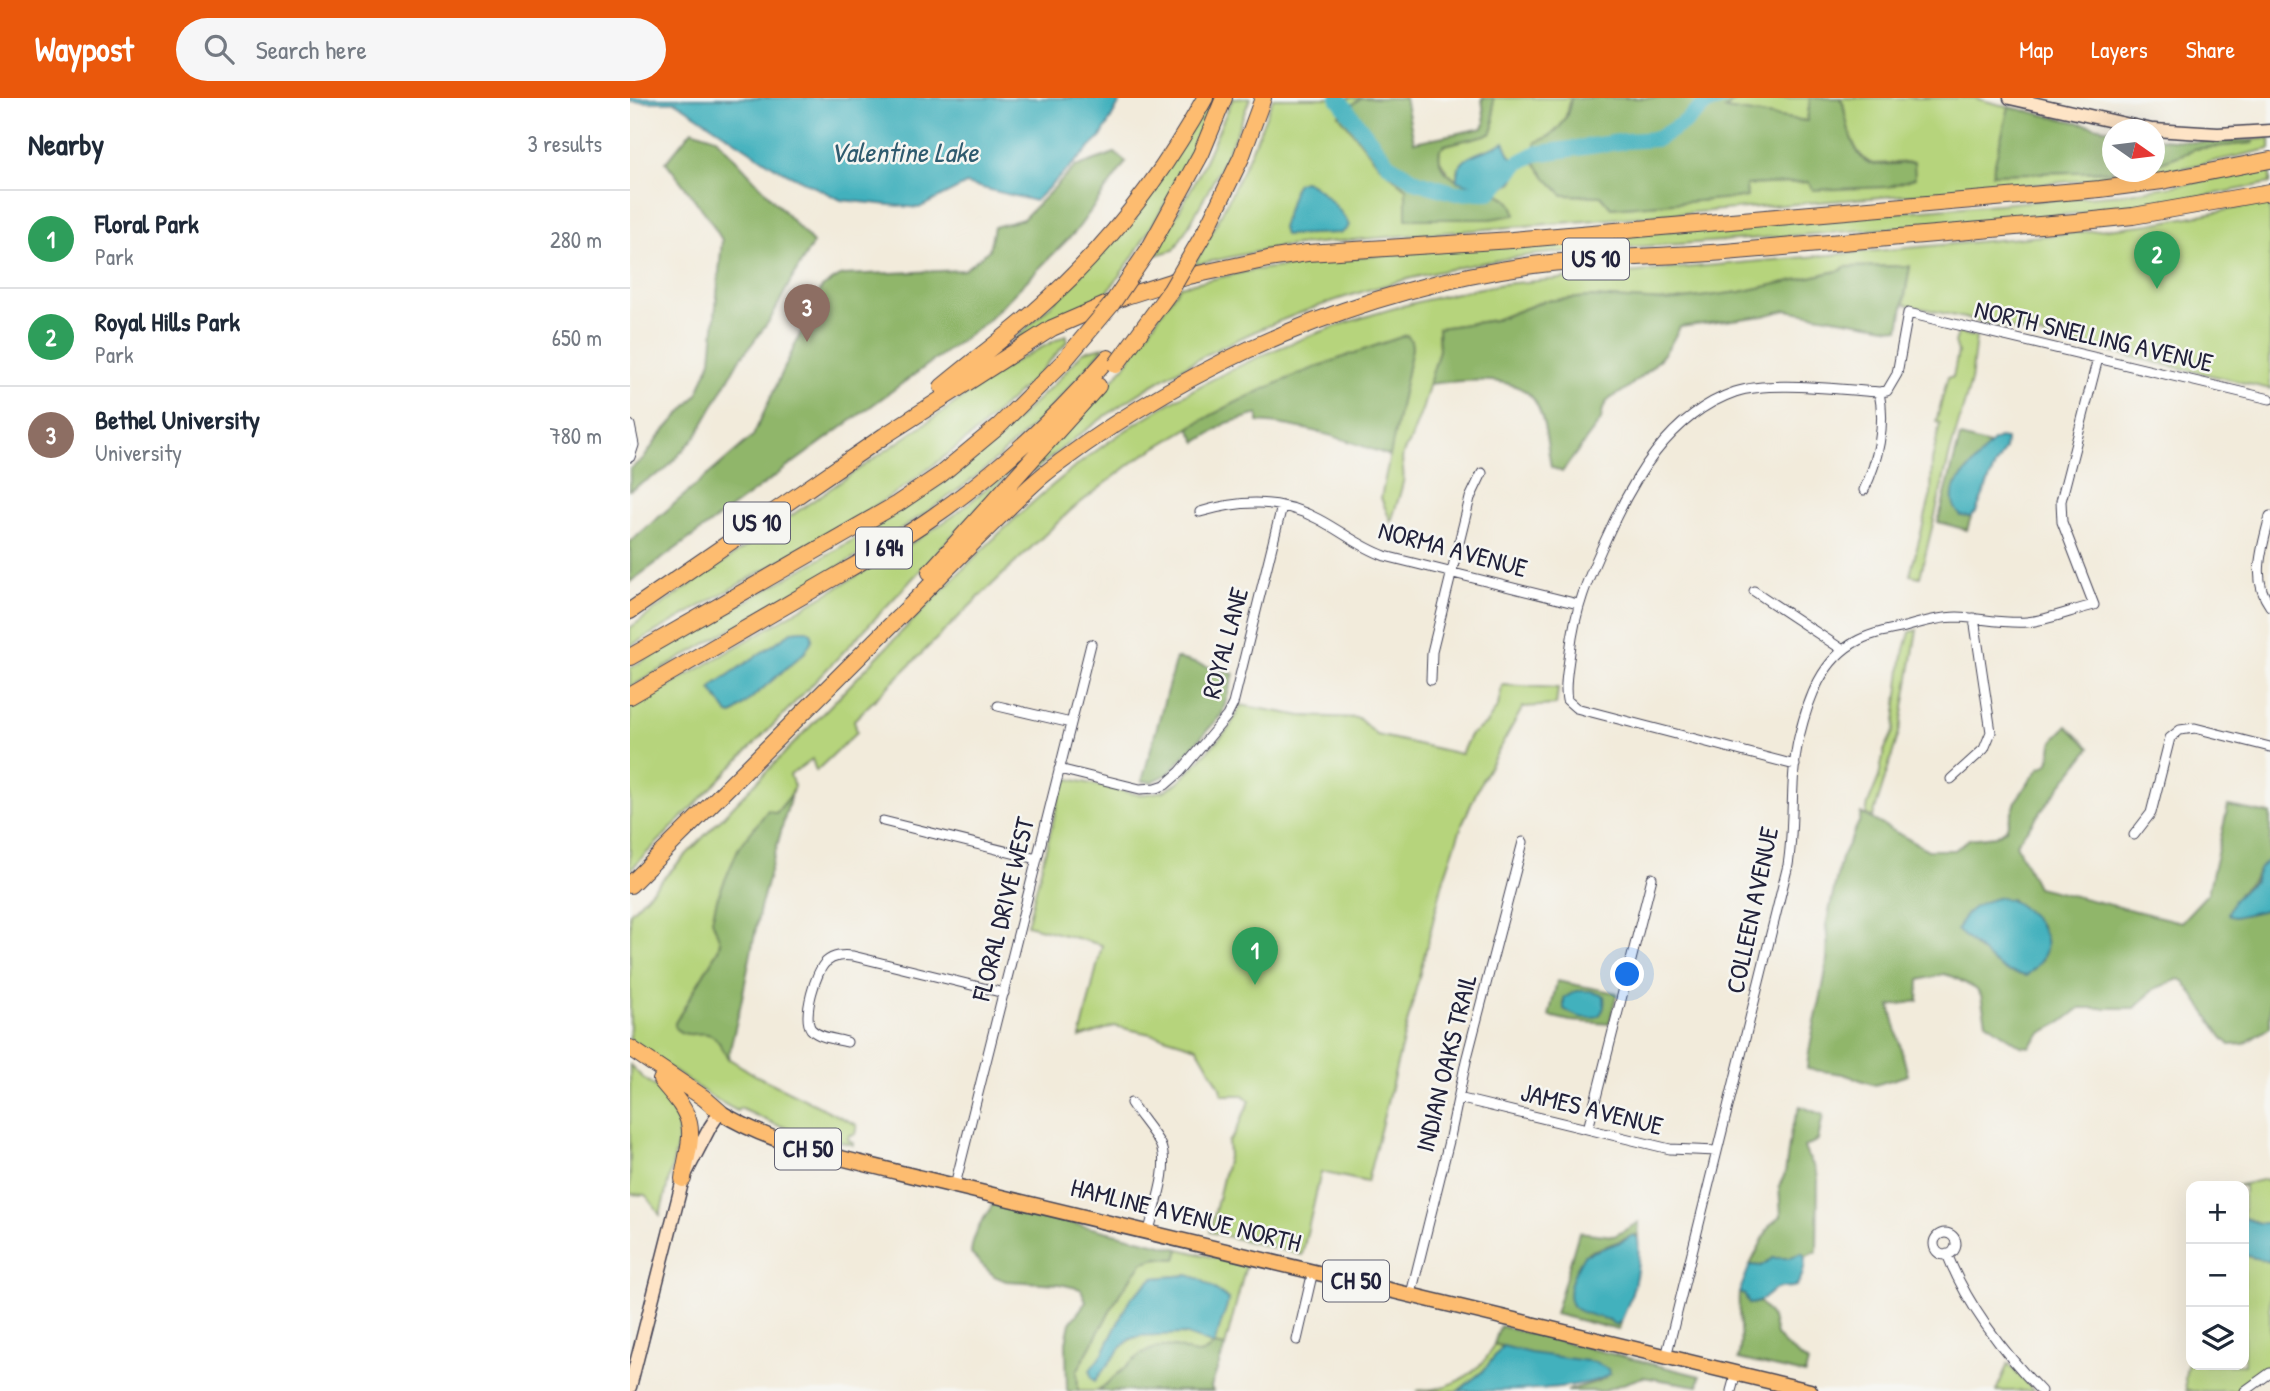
<!DOCTYPE html>
<html lang="en">
<head>
<meta charset="utf-8">
<style>
	body { margin:0; font-family:"Patrick Hand",sans-serif; background:#f6f6f7; color:#1f2937 }
	.controls { position:absolute; right:21px; bottom:21px; display:grid; overflow:hidden; border-radius:14px; box-shadow:0 7px 28px #0002 }
	.controls button { width:63px; height:63px; display:grid; place-items:center; padding:0; border:0; border-bottom:2px solid #e0e1e3; background:#fff; color:#1f2937; font:35px sans-serif }
	.compass { position:absolute; left:1472px; top:21px; width:63px; height:63px; border-radius:50%; background:#fff; box-shadow:0 7px 28px #0002; rotate:104deg }
	.you { position:absolute; left:998px; top:877px; width:24px; height:24px; margin:-18px; border:5px solid #fff; border-radius:50%; background:#1a73e8; box-shadow:0 0 0 10px #1a73e833 }
	.badge { display:grid; place-items:center; width:46px; height:46px; border-radius:50%; background:#ea580c; color:#fff; font-size:23px; font-weight:700 }
	.pin { position:absolute; translate:-50% -58px; filter:drop-shadow(0 2px 4px #0008) }
	.pin::after { content:''; position:absolute; top:37px; width:24px; height:21px; background:inherit; clip-path:polygon(0 0,100% 0,50% 100%) }
	.list { margin:0; padding:0; list-style:none }
	h2 { display:flex; justify-content:space-between; align-items:center; height:91px; margin:0; padding:0 28px; font-size:30px }
	h2 small { font-size:23px; font-weight:400; color:#747a83 }
	.list li { display:grid; grid-template-columns:46px 1fr auto; gap:21px; align-items:center; box-sizing:border-box; height:98px; padding:0 28px; border-top:2px solid #e0e1e3 }
	.list b { display:block; font-size:26px; white-space:nowrap }
	.list p { margin:0; font-size:23px; white-space:nowrap; color:#747a83 }
	.list em { font-size:23px; font-style:normal; color:#747a83 }
	.icon { flex:none; width:38px; height:38px; fill:none; stroke:currentColor; stroke-width:2; stroke-linecap:round; stroke-linejoin:round }
	.map { position:relative; flex:none; width:1640px; height:1293px; overflow:hidden }
	header { display:flex; align-items:center; gap:42px; box-sizing:border-box; height:98px; padding:0 35px; background:#ea580c; color:#fff }
	header strong { font-size:33px }
	nav { display:flex; gap:38px; margin-inline-start:auto; font-size:24px }
	.search { width:490px; height:63px; background:#f6f6f7; display:flex; align-items:center; gap:18px; box-sizing:border-box; padding:0 24px; border-radius:38px; color:#747a83; font-size:26px }
	main { display:flex }
	aside { flex:1; background:#fff }
	.map>svg:first-child { display:block }
</style>
</head>
<body>
<header>
<strong>Waypost</strong>
<div class="search"><svg class="icon" aria-label="search" viewBox="0 0 24 24"><circle cx="10" cy="10" r="6"/><path d="M15 15l6 6"/></svg>Search here</div>
<nav><a>Map</a><a>Layers</a><a>Share</a></nav>
</header>
<main>
<aside>
<h2>Nearby<small>3 results</small></h2>
<ul class="list">
<li><span class="badge" style="background:#2e9e5b">1</span><div><b>Floral Park</b><p>Park</p></div><em>280 m</em></li>
<li><span class="badge" style="background:#2e9e5b">2</span><div><b>Royal Hills Park</b><p>Park</p></div><em>650 m</em></li>
<li><span class="badge" style="background:#8d6e63">3</span><div><b>Bethel University</b><p>University</p></div><em>780 m</em></li>
</ul>
</aside>
<div class="map">
<svg width="1640" height="1293" viewBox="0 0 1640 1293">
	<rect width="100%" height="100%" fill="#f6f6f2"/>
	<filter id="ink" filterUnits="userSpaceOnUse"><feTurbulence type="fractalNoise" baseFrequency=".0143" numOctaves="2"/><feDisplacementMap in="SourceGraphic" scale="14" xChannelSelector="R" yChannelSelector="G"/><feConvolveMatrix kernelMatrix="1 2 1 2 8 2 1 2 1" color-interpolation-filters="sRGB"/></filter>
	<filter id="wash" filterUnits="userSpaceOnUse"><feTurbulence type="fractalNoise" baseFrequency=".00686" numOctaves="4" result="noise"/><feDisplacementMap in="SourceGraphic" scale="28" xChannelSelector="R" yChannelSelector="G"/><feGaussianBlur stdDeviation="1.57" result="paint"/><feColorMatrix in="noise" values="0 0 0 0 0 0 0 0 0 0 0 0 0 0 0 0 0 1.4 0 .05"/><feComposite in="paint" operator="in"/></filter>
	<g filter="url(#wash)">
		<rect width="100%" height="100%" fill="#f2ebdb"/>
		<path fill="#b6d47b" stroke="#6c7b5b" stroke-width="2" fill-rule="evenodd" d="M603,0H620C601,54 574,103 544,152L525,157L570,74Z
			M643,0H731L709,17L769,85L776,90V120L871,97L865,95L883,84L890,68L880,57L874,45L827,72V83L819,76L809,61L810,51L815,47L860,36L864,29L863,0H941L934,25L916,42L905,65L933,97L971,98L981,110L1116,99V87L1178,84L1284,64L1242,66C1221,56 1217,25 1213,5L1210,0H1344L1379,9L1363,76L1482,73L1524,74L1525,66L1562,53L1563,51L1622,45L1623,42L1640,40V51L1548,71L1484,80L710,143L648,149L564,167C594,113 621,58 643,0Z
			M1117,0H1179L1180,1L1177,23L1094,11L1102,5Z
			M577,9L580,11L554,71L532,111L502,160L476,196L381,245L445,184Z
			M1640,69V85C1571,100 1502,110 1432,117C1315,126 1197,134 1079,144C1009,149 937,151 868,162C737,184 610,229 499,302C465,324 434,348 403,374L399,370L472,295L493,270L550,188L624,172L766,155L1492,96L1561,85Z
			M1640,104V291L1274,206L1280,168L1214,169L1212,172L1110,194L1038,203L959,199L914,203L865,222L808,230L809,252L793,309L779,346C766,360 776,370 773,384C770,398 765,411 761,424L751,400L782,250L781,243L569,324L507,361L441,412L349,499L224,622L227,634L186,673L182,661L160,677L164,688L161,697L146,716L90,843L88,852L45,925L81,937L87,941L98,960L125,977L227,1027L225,1036L219,1037L218,1041L223,1045V1047L147,1027L110,1010L107,1013L83,1000L0,943V815C85,727 169,640 254,552C328,476 401,396 490,336C608,257 733,210 873,186L1423,137L1521,126Z
			M1328,235L1346,239L1341,283L1320,355L1290,479L1280,477L1301,396L1302,363L1310,325L1306,324L1318,279H1323L1328,254L1325,245Z
			M436,237L438,243L405,279L344,336L276,388L231,417L0,548V530L37,503L389,261Z
			M474,249C434,298 390,344 340,383C286,424 228,458 170,491C113,524 57,557 0,589V570L247,428L313,385L363,344L428,282L453,254Z
			M391,362C265,503 134,638 0,772V611L276,449L323,418ZM163,533L182,542L175,554L102,617L81,591L84,587Z
			M1287,532L1271,628L1243,719L1236,717L1238,706L1249,679L1254,653L1264,632L1272,562L1280,534Z
			M872,587L928,590L926,607L893,609L852,682L833,724L814,780L737,1084L691,1074L672,1157L580,1134L599,1055L598,1044L603,1039L620,1003L613,997H592L590,989L567,949L534,939L484,928L450,940L472,847L397,827L433,684L440,681L510,697L534,693L549,684L600,629L611,607L671,618L728,620L747,637L831,656L840,637L856,626L868,608Z
			M0,967L12,979L42,1001L53,1023H48V1045L30,1117L16,1097L0,1096Z
			M1636,1081L1640,1086V1125H1629L1614,1120V1088H1605Z
			M549,1151L616,1167L595,1249L584,1247C569,1261 562,1257 545,1249L489,1275L468,1293H448L447,1273L490,1195L513,1164L527,1160L546,1161ZM558,1177L599,1201L584,1246C562,1235 527,1230 503,1240C496,1243 477,1265 472,1272L473,1255L500,1201L523,1180Z
			M1614,1157L1640,1164V1268L1619,1280L1607,1293H1556L1555,1279L1561,1248V1267H1614Z
			M864,1246L873,1248L853,1273L828,1293H787C794,1291 802,1292 809,1290C832,1284 856,1268 864,1246Z
			M1378,1266L1404,1293H1366Z"/>
		<path fill="#90b66b" stroke="#596c53" stroke-width="2" fill-rule="evenodd" d="M731,0H775L784,44L853,30L855,26L852,0H863L864,29L860,36L815,47L810,51C801,98 884,80 885,117L860,121H776V90L749,67L709,17Z
			M941,0H1117L1102,5L1095,11L1177,23L1180,1L1179,0H1210L1213,5C1216,21 1222,58 1239,65C1251,69 1271,65 1284,64L1285,80L1258,89L1183,92L1178,84L1116,87L1117,99L981,110L971,98L933,97C920,83 896,65 906,44C927,38 938,22 941,0Z
			M1379,9L1482,32V73L1362,76Z
			M62,32L86,40L183,145L159,186L140,222L108,264L67,337L35,372L0,392V371L14,360L28,340L67,297L81,262L92,142L78,119L36,64Z
			M1524,40L1565,44L1623,42V45L1563,51L1562,53L1525,66Z
			M485,55L496,64L446,133L355,225L0,484V444L123,338L192,189L212,177L334,172L359,152L364,129L393,121L445,69Z
			M1280,168L1269,231L1156,212L1133,218L1050,229C1045,238 1040,249 1033,257C1024,268 1012,278 1001,287C986,301 973,296 971,322L932,374L921,369C917,348 916,324 906,305C889,274 828,283 799,286L809,252L808,230L865,222L914,203L959,199L1038,203L1110,194L1212,172L1214,169Z
			M777,237L781,243L782,250L760,358C717,342 674,327 628,324V316L597,325L567,344L559,330C627,289 702,262 777,237Z
			M1330,339L1360,347L1325,387L1337,419H1341L1337,432L1308,424Z
			M546,560L604,576L592,616L538,676L522,684L512,683Z
			M1437,628L1460,650L1386,746L1407,789L1551,824L1578,795L1598,708L1640,716V760C1627,773 1626,782 1610,794L1604,819L1640,811V929L1614,946L1600,947L1592,939L1554,883L1549,881L1524,891L1505,910H1450L1432,924L1411,935L1399,949L1391,948L1356,924L1351,898L1346,891L1324,879L1314,876L1289,882L1288,903L1260,908L1278,977L1245,987L1213,976L1177,971C1180,924 1204,876 1196,828L1211,760L1229,724L1231,715L1298,752H1325L1339,741L1366,738L1376,731L1387,701L1410,669C1424,667 1419,657 1422,646C1424,640 1432,633 1437,628ZM1381,801L1411,828L1415,852L1412,862L1396,878L1376,873L1344,848Z
			M161,697L130,810L111,905L98,960C94,953 90,944 84,939C73,930 58,943 45,930V925L88,852L90,843L82,822L87,801L108,751L138,712L146,715Z
			M927,883L987,895L979,926L940,923L919,918Z
			M1170,1008L1193,1017L1188,1042L1174,1049C1177,1061 1186,1067 1188,1080L1187,1153L1175,1159L1172,1155L1159,1160H1143L1131,1168L1120,1167L1140,1127L1151,1118L1149,1088L1155,1076L1161,1032Z
			M363,1106L549,1151L546,1161L527,1160L513,1164L490,1195L447,1273L448,1293H437L436,1244L440,1225L456,1204L451,1191L430,1186L376,1183L364,1178L341,1156C342,1136 353,1122 363,1106Z
			M1009,1124L1008,1140L1006,1137C990,1142 975,1150 958,1154L947,1211L988,1225L991,1223L988,1232L925,1216L949,1134L984,1138Z
			M1109,1195L1115,1197L1119,1206L1130,1204L1142,1220L1146,1237L1155,1247L1178,1265L1175,1276L1108,1261C1114,1239 1107,1217 1109,1195Z
			M870,1228L1070,1278L1068,1288L1013,1279L972,1293H937L969,1283L980,1276L864,1246Z
			M584,1247L595,1249L581,1289L583,1293H468L511,1256C521,1251 532,1247 544,1249C563,1252 566,1264 584,1247Z"/>
		<path fill="#42b1bd" stroke="#326a7c" stroke-width="2" d="M0,0H492L471,39L405,103L336,86L289,110L211,102L148,71L46,4H0Z
			M874,44L880,57L890,68C886,84 878,87 865,95L827,83C825,54 856,56 874,44Z
			M674,83C688,87 713,114 719,127L717,131L711,135L654,137L652,130L664,90L667,85Z
			M1369,340L1376,341L1375,351L1365,368L1346,414L1341,419L1331,418C1322,409 1321,398 1325,387L1363,343Z
			M170,532H177L182,536V542L175,554L102,617L98,616L81,591L84,587L163,533Z
			M1640,760V811L1604,819L1599,818L1598,815L1604,802L1624,783L1630,770Z
			M1371,799C1383,802 1390,807 1400,816C1423,839 1422,857 1396,878L1376,873L1363,864L1327,832C1336,810 1349,804 1371,799Z
			M946,893H960L974,898C978,927 951,923 934,911V900Z
			M1614,1120L1629,1125H1640V1164L1614,1157Z
			M1003,1137L1008,1140C1011,1169 1003,1197 991,1223L986,1227L982,1225L980,1222C970,1219 955,1217 946,1211C930,1200 946,1170 954,1157L993,1143Z
			M1172,1155L1175,1159C1175,1169 1173,1180 1166,1188C1161,1190 1155,1189 1149,1190C1137,1194 1132,1206 1119,1206L1115,1197L1109,1195L1120,1167L1131,1168L1143,1160H1159Z
			M558,1177L570,1181L599,1201L584,1247L554,1236L510,1238L500,1241L491,1250L465,1283L461,1279L460,1272L473,1255L500,1201L523,1180Z
			M873,1248L900,1255L965,1264L979,1272L980,1276C956,1293 864,1293 828,1293L853,1273Z"/>
		<g fill="none" stroke-linecap="round" stroke-linejoin="round">
			<path stroke="#42b1bd" stroke-width="16" d="M708,0L759,67L788,84L826,95L860,94L888,65L905,56L996,43L1027,41L1055,24L1077,5L1091,0"/>
		</g>
	</g>
	<g filter="url(#ink)">
		<g fill="none" stroke-linecap="round" stroke-linejoin="round">
			<defs>
				<path id="street" d="M0,327L4,347L0,359
					M1234,392C1248,363 1256,327 1249,294
					M570,414C611,402 649,400 688,421C711,433 730,449 755,458L948,506
					M1640,418C1633,447 1620,481 1640,508
					M1124,493L1213,552
					M801,582L802,554L840,400L852,375
					M368,608L441,625
					M1165,667L946,610L937,602C934,587 938,570 940,554C945,511 957,482 975,443C1002,382 1039,317 1105,294C1140,282 1210,292 1249,294L1257,293L1267,276L1278,215L1640,301
					M429,671L510,691L526,690L535,687L550,674L597,618L603,606L652,408
					M1321,681L1354,651L1361,634L1344,520
					M253,723L407,761
					M1504,737L1521,715L1540,640L1550,632L1565,630L1640,649
					M217,944C206,941 189,940 181,931C172,919 186,872 196,864C204,857 213,857 223,858L374,895
					M828,1000L1040,1051L1087,1053
					M501,1005C510,1019 522,1032 530,1046C541,1068 524,1110 519,1133
					M958,1031L1022,780
					M325,1087L461,546
					M1304 1146a11 11 0 1 1 22 0a11 11 0 1 1-22 0Z
					M1317,1156C1338,1209 1372,1253 1411,1293
					M781,1196L820,1039L836,963L893,744
					M667,1242L683,1173
					M1036,1259L1158,767C1165,725 1159,681 1169,639C1178,602 1192,560 1229,542C1243,535 1259,532 1275,529C1292,524 1310,519 1327,519C1350,520 1374,526 1397,524C1419,522 1442,512 1464,507L1432,424L1431,403L1468,260
					M1101,1293L1106,1275
					M1615,1293L1640,1275"/>
				<path id="secondary" d="M1380,0L1522,32
					M1524,32L1588,36L1640,33
					M0,1289L53,1081L80,1029L90,1014"/>
				<path id="primary" d="M90,1014C144,1048 210,1059 271,1075L1180,1293"/>
				<path id="highway" d="M576,132L611,60L633,0
					M519,151L571,56L594,0
					M312,289C342,264 373,241 403,215C473,154 530,82 575,0
					M300,474L468,288
					M0,513L254,338L422,230L496,198L559,178L638,161L677,155L882,142L1470,91L1532,83L1640,62
					M0,559L267,406L310,377L369,328L433,264
					M0,598C60,563 119,529 179,494C218,471 259,449 297,423C365,377 424,322 478,260
					M0,787C89,699 178,610 267,521C302,486 337,450 373,415C391,397 409,379 429,365C569,261 730,191 903,167C967,159 1031,159 1095,154C1212,144 1328,134 1445,124L1503,118L1640,94
					M0,950L74,1000L90,1014
					M31,982C41,995 55,1008 59,1025C63,1042 55,1063 53,1081"/>
			</defs>
			<use href="#street" stroke="#414053" stroke-width="11"/>
			<use href="#secondary" stroke="#414053" stroke-width="15"/>
			<use href="#primary" stroke="#414053" stroke-width="17"/>
			<use href="#highway" stroke="#414053" stroke-width="18"/>
			<use href="#street" stroke="#fff" stroke-width="9"/>
			<use href="#secondary" stroke="#fee4c6" stroke-width="12"/>
			<use href="#primary" stroke="#fdbc70" stroke-width="14"/>
			<use href="#highway" stroke="#fdbc70" stroke-width="16"/>
			<defs>
				<path id="highway-bridge" d="M433,264L481,207L519,151
					M486,267L541,192L576,132"/>
			</defs>
			<use href="#highway-bridge" stroke="#414053" stroke-width="18" stroke-linecap="butt"/>
			<use href="#highway-bridge" stroke="#fdbc70" stroke-width="16"/>
		</g>
	</g>
	<g text-anchor="middle" stroke-width="5" stroke-linejoin="round" paint-order="stroke">
		<g fill="#f6f6f2" stroke="#626272" stroke-width="2">
			<rect x="933" y="140.5" width="66" height="41" rx="5"/>
			<rect x="94" y="404.5" width="66" height="41" rx="5"/>
			<rect x="226" y="429.5" width="56" height="41" rx="5"/>
			<rect x="145" y="1030.5" width="66" height="41" rx="5"/>
			<rect x="693" y="1162.5" width="66" height="41" rx="5"/>
		</g>
		<g font-size="24" font-weight="bold" fill="#22223b">
			<text x="966" y="169">US 10</text>
			<text x="127" y="433">US 10</text>
			<text x="254" y="458">I 694</text>
			<text x="178" y="1059">CH 50</text>
			<text x="726" y="1191">CH 50</text>
		</g>
		<g font-size="26" fill="#22223b" stroke="#f6f6f2">
			<text transform="translate(1464 238) rotate(13)" y="9">NORTH SNELLING AVENUE</text>
			<text transform="translate(823 451) rotate(15)" y="9">NORMA AVENUE</text>
			<text transform="translate(595 545) rotate(-75)" y="9">ROYAL LANE</text>
			<text transform="translate(373 811) rotate(-76)" y="9">FLORAL DRIVE WEST</text>
			<text transform="translate(1122 812) rotate(-78)" y="9">COLLEEN AVENUE</text>
			<text transform="translate(816 965) rotate(-76)" y="9">INDIAN OAKS TRAIL</text>
			<text transform="translate(962 1011) rotate(14)" y="9">JAMES AVENUE</text>
			<text transform="translate(556 1117) rotate(14)" y="9">HAMLINE AVENUE NORTH</text>
		</g>
		<g font-size="28" font-style="italic" fill="#2f5b6f" stroke="#f6f6f2">
			<text x="274" y="64">Valentine Lake</text>
		</g>
	</g>
</svg>
<div class="controls">
<button>+</button>
<button>−</button>
<button><svg class="icon" aria-label="layers" viewBox="0 0 24 24"><path d="M12 4l9 5-9 5-9-5zM3 14l9 5 9-5"/></svg></button>
</div>
<svg class="compass" viewBox="-18 -18 36 36"><path d="M0-13l5 13h-10z" fill="#e53935"/><path d="M0 13l5-13h-10z" fill="#747a83"/></svg>
<div class="you"></div>
<div class="pin badge" style="left:625px;top:887px;background:#2e9e5b">1</div>
<div class="pin badge" style="left:1527px;top:191px;background:#2e9e5b">2</div>
<div class="pin badge" style="left:177px;top:244px;background:#8d6e63">3</div>
</div>
</main>
</body>
</html>
